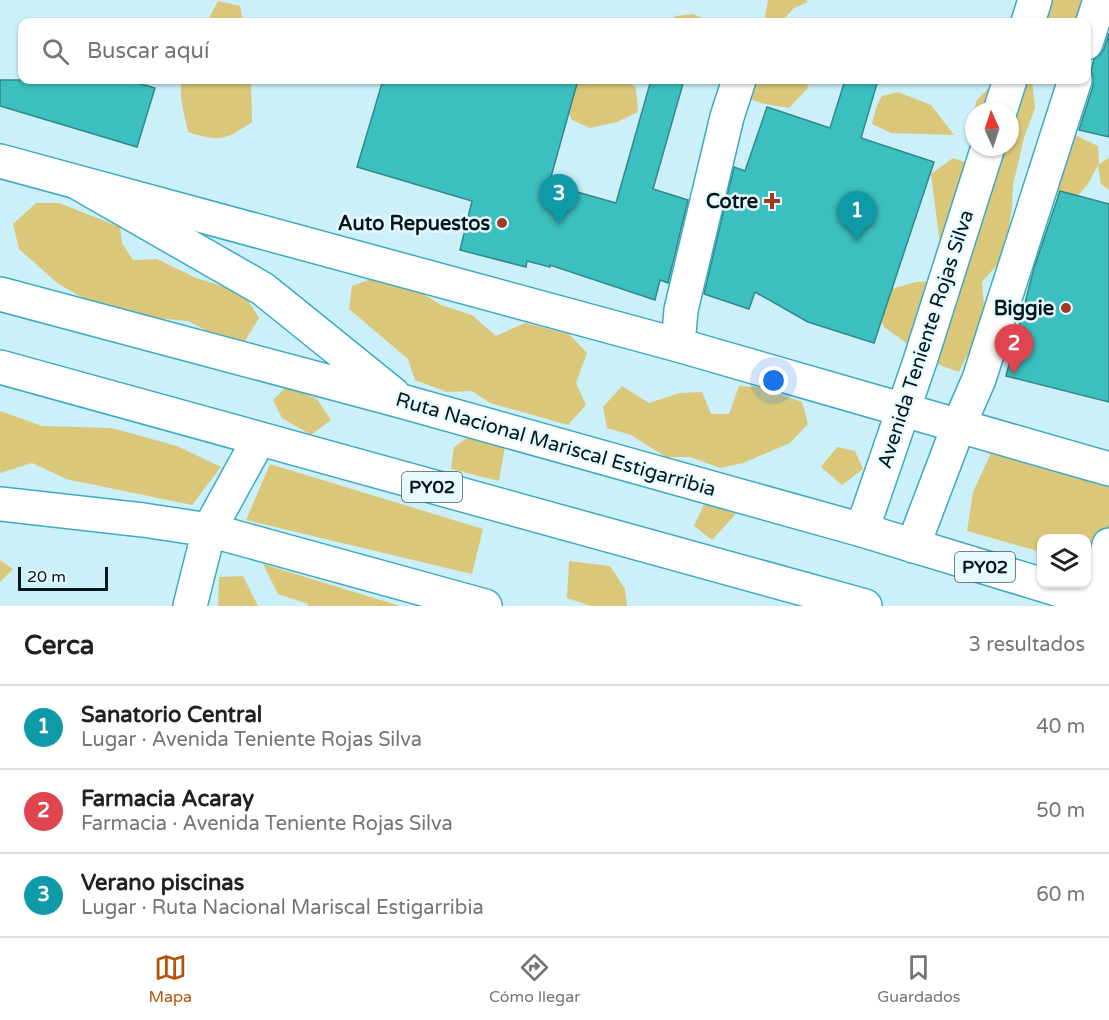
<!DOCTYPE html>
<html lang="es">
<head>
<meta charset="utf-8">
<style>
	body { margin:0; font-family:"Varela Round",sans-serif; background:#f2f2f2; color:#202124 }
	.controls { position:absolute; right:18px; bottom:18px; display:grid; overflow:hidden; border-radius:12px; box-shadow:0 2px 4px #0004 }
	.controls button { width:54px; height:54px; display:grid; place-items:center; padding:0; border:0; border-bottom:2px solid #e0e0e0; background:#fff; color:#202124; font:30px sans-serif }
	.compass { position:absolute; left:965px; top:102px; width:54px; height:54px; border-radius:50%; background:#fff; box-shadow:0 2px 4px #0004; rotate:357deg }
	.scale { position:absolute; left:18px; bottom:15px; width:90px; box-sizing:border-box; padding-left:6px; border:3px solid #01171c; border-top:0; font-size:16px; line-height:21px; white-space:nowrap; color:#01171c; -webkit-text-stroke:4px #e7faff; paint-order:stroke }
	.you { position:absolute; left:774px; top:381px; width:21px; height:21px; margin:-15px; border:4px solid #fff; border-radius:50%; background:#1a73e8; box-shadow:0 0 0 9px #1a73e833 }
	.badge { display:grid; place-items:center; width:39px; height:39px; border-radius:50%; background:#b45309; color:#fff; font-size:20px; font-weight:700 }
	.pin { position:absolute; translate:-50% -50px; filter:drop-shadow(0 2px 3px #0008) }
	.pin::after { content:''; position:absolute; top:32px; width:21px; height:18px; background:inherit; clip-path:polygon(0 0,100% 0,50% 100%) }
	.list { margin:0; padding:0; list-style:none }
	h2 { display:flex; justify-content:space-between; align-items:center; height:78px; margin:0; padding:0 24px; font-size:26px }
	h2 small { font-size:20px; font-weight:400; color:#757577 }
	.list li { display:grid; grid-template-columns:39px 1fr auto; gap:18px; align-items:center; box-sizing:border-box; height:84px; padding:0 24px; border-top:2px solid #e0e0e0 }
	.list b { display:block; font-size:22px; white-space:nowrap }
	.list p { margin:0; font-size:20px; white-space:nowrap; color:#757577 }
	.list em { font-size:20px; font-style:normal; color:#757577 }
	.icon { flex:none; width:33px; height:33px; fill:none; stroke:currentColor; stroke-width:2; stroke-linecap:round; stroke-linejoin:round }
	.map { position:relative; flex:none; width:1109px; height:606px; overflow:hidden }
	.search { position:absolute; background:#fff; box-shadow:0 2px 4px #0004; left:18px; right:18px; top:18px; height:66px; display:flex; align-items:center; gap:15px; box-sizing:border-box; padding:0 21px; border-radius:12px; color:#757577; font-size:22px }
	.sheet { height:330px; background:#fff }
	nav { display:flex; justify-content:space-around; align-items:center; box-sizing:border-box; height:84px; border-top:2px solid #e0e0e0; background:#fff; font-size:16px; color:#757577 }
	nav a { display:grid; justify-items:center; gap:3px }
	nav .on { color:#b45309 }
	.map>svg:first-child { display:block }
</style>
</head>
<body>
<div class="map">
<svg width="1109" height="606" viewBox="0 0 1109 606">
	<rect width="100%" height="100%" fill="#cbf0fa"/>
	<path fill="#dbc77a" d="M768,0H806L808,2L794,8L781,22H764Z
		M1038,0H1089L1082,22H1035Z
		M218,1L240,6L243,22H207Z
		M693,14L710,22H666L676,16Z
		M182,80H251L252,122C224,141 220,142 188,132C185,114 178,97 182,80Z
		M581,80H627L636,88L638,112L617,122L590,128L572,120L561,96Z
		M735,80H806L808,88L789,108C767,104 743,104 735,80Z
		M996,80H1032L1035,108L1024,138L1013,185L1012,207L1004,257L982,282L985,319L959,372L934,363L884,327L878,313L892,289L916,282L933,281L942,260L931,174L953,158L973,165L976,147H1010V111H974V142L968,129L977,100Z
		M898,92L931,105L954,135L891,133L872,124C875,113 876,105 882,96Z
		M1077,136L1098,146L1099,164L1109,158V190L1101,184L1098,165L1088,184L1077,197L1054,196L1043,147Z
		M36,203H59L120,227L122,243L133,260L157,259L196,278L222,286L247,299L259,318L245,341L221,338L188,321L135,316L90,302L57,283L19,249L13,224Z
		M398,269L420,292L441,305L472,315L496,336L525,323L569,334L587,353L576,383L586,405L568,425L490,403L472,391L447,392L415,380L408,359L349,309L352,286Z
		M287,386L317,399L331,420L311,435L282,418L273,400Z
		M622,386L649,403L680,393L702,392L711,414H729L739,386L760,387L802,402L808,424L790,443L743,463L720,468L690,457H666L631,435L607,428L603,407Z
		M0,411L42,426L112,428L177,446L221,467L192,505L66,479L32,463L0,473Z
		M471,435L505,446L499,481L451,469L454,447Z
		M837,447L855,451L863,469L842,485L821,467Z
		M991,453L1109,486V571L1087,564L1086,538H1042L1041,552L967,531L973,492Z
		M270,464L483,529L472,574L246,520Z
		M706,500L736,514L712,540L694,526Z
		M0,560L13,569L0,582Z
		M569,561L610,566L625,589L627,606H591L567,598Z
		M263,564L400,606H308V604L278,594Z
		M243,576L258,606H218L219,577Z"/>
	<path fill="#3cbfbf" stroke="#328989" stroke-width="1.5" d="M1109,33V137L1079,130L1093,86V77L1091,71L1094,59L1099,56L1104,49Z
		M0,80H127L155,88L137,147L0,106Z
		M383,80H578L549,184L616,203L651,80H684L653,189L688,200L668,283L660,280L655,300L550,265V267L527,261L526,267L460,250L472,201L357,167Z
		M845,80H878L861,138L934,162L874,343L808,322L755,292L749,309L704,294L734,167L745,171L767,107L830,128Z
		M1060,191L1109,204V402L1006,376L1034,268Z"/>
	<g fill="none" stroke-linecap="round" stroke-linejoin="round">
		<defs>
			<path id="minor" d="M1028,22L1035,0
				M1086,43L1100,0
				M1000,111L1010,80
				M0,161L678,345L1109,469
				M678,345L681,310L727,117L739,80
				M0,504L143,520L209,530L485,606
				M862,530L920,361L988,147
				M913,546L959,425L979,379L1075,80
				M190,606L209,530L259,439"/>
			<path id="highway" d="M78,183L263,289L393,394
				M0,294L401,401L862,530L1109,605
				M0,367L865,606
				M1094,600L1109,545"/>
		</defs>
		<use href="#minor" stroke="#3daac2" stroke-width="36"/>
		<use href="#highway" stroke="#3daac2" stroke-width="36"/>
		<use href="#minor" stroke="#fff" stroke-width="33"/>
		<use href="#highway" stroke="#fff" stroke-width="33"/>
	</g>
	<g fill="#a23a1f" stroke="#e7faff" stroke-width="2">
		<path d="M769 192h6v6h6v6h-6v6h-6v-6h-6v-6h6z"/>
		<circle cx="502" cy="223" r="6"/>
		<circle cx="1066" cy="308" r="6"/>
	</g>
	<g text-anchor="middle" stroke-width="5" stroke-linejoin="round" paint-order="stroke">
		<g fill="#e7faff" stroke="#465b60" stroke-width="1.5">
			<rect x="402" y="472" width="60" height="30" rx="4.5"/>
			<rect x="955" y="552" width="60" height="30" rx="4.5"/>
		</g>
		<g font-size="18" font-weight="bold" fill="#01171c">
			<text x="432" y="493">PY02</text>
			<text x="985" y="573">PY02</text>
		</g>
		<g font-size="20" font-weight="bold" fill="#01171c" stroke="#e7faff" text-anchor="end">
			<text x="758" y="208">Cotre</text>
			<text x="490" y="230">Auto Repuestos</text>
			<text x="1054" y="315">Biggie</text>
		</g>
		<g font-size="20" fill="#01171c" stroke="#e7faff">
			<text transform="translate(925 339) rotate(-72)" y="7">Avenida Teniente Rojas Silva</text>
			<text transform="translate(556 444) rotate(16)" y="7">Ruta Nacional Mariscal Estigarribia</text>
		</g>
	</g>
</svg>
<div class="controls">
<button><svg class="icon" aria-label="layers" viewBox="0 0 24 24"><path d="M12 4l9 5-9 5-9-5zM3 14l9 5 9-5"/></svg></button>
</div>
<svg class="compass" viewBox="-18 -18 36 36"><path d="M0-13l5 13h-10z" fill="#e53935"/><path d="M0 13l5-13h-10z" fill="#757577"/></svg>
<div class="scale">20 m</div>
<div class="you"></div>
<div class="pin badge" style="left:857px;top:241px;background:#0f9aa8">1</div>
<div class="pin badge" style="left:1014px;top:374px;background:#e0444e">2</div>
<div class="pin badge" style="left:559px;top:224px;background:#0f9aa8">3</div>
<div class="search"><svg class="icon" aria-label="search" viewBox="0 0 24 24"><circle cx="10" cy="10" r="6"/><path d="M15 15l6 6"/></svg>Buscar aquí</div>
</div>
<section class="sheet">
<h2>Cerca<small>3 resultados</small></h2>
<ul class="list">
<li><span class="badge" style="background:#0f9aa8">1</span><div><b>Sanatorio Central</b><p>Lugar · Avenida Teniente Rojas Silva</p></div><em>40 m</em></li>
<li><span class="badge" style="background:#e0444e">2</span><div><b>Farmacia Acaray</b><p>Farmacia · Avenida Teniente Rojas Silva</p></div><em>50 m</em></li>
<li><span class="badge" style="background:#0f9aa8">3</span><div><b>Verano piscinas</b><p>Lugar · Ruta Nacional Mariscal Estigarribia</p></div><em>60 m</em></li>
</ul>
</section>
<nav>
<a class="on"><svg class="icon" aria-label="map" viewBox="0 0 24 24"><path d="M3 6l6-2 6 2 6-2v14l-6 2-6-2-6 2zM9 4v14M15 6v14"/></svg>Mapa</a>
<a><svg class="icon" aria-label="directions" viewBox="0 0 24 24"><path d="M12 3l9 9-9 9-9-9zM9 14v-3h6M13 9l2 2-2 2"/></svg>Cómo llegar</a>
<a><svg class="icon" aria-label="saved" viewBox="0 0 24 24"><path d="M7 4h10v16l-5-4-5 4z"/></svg>Guardados</a>
</nav>
</body>
</html>
